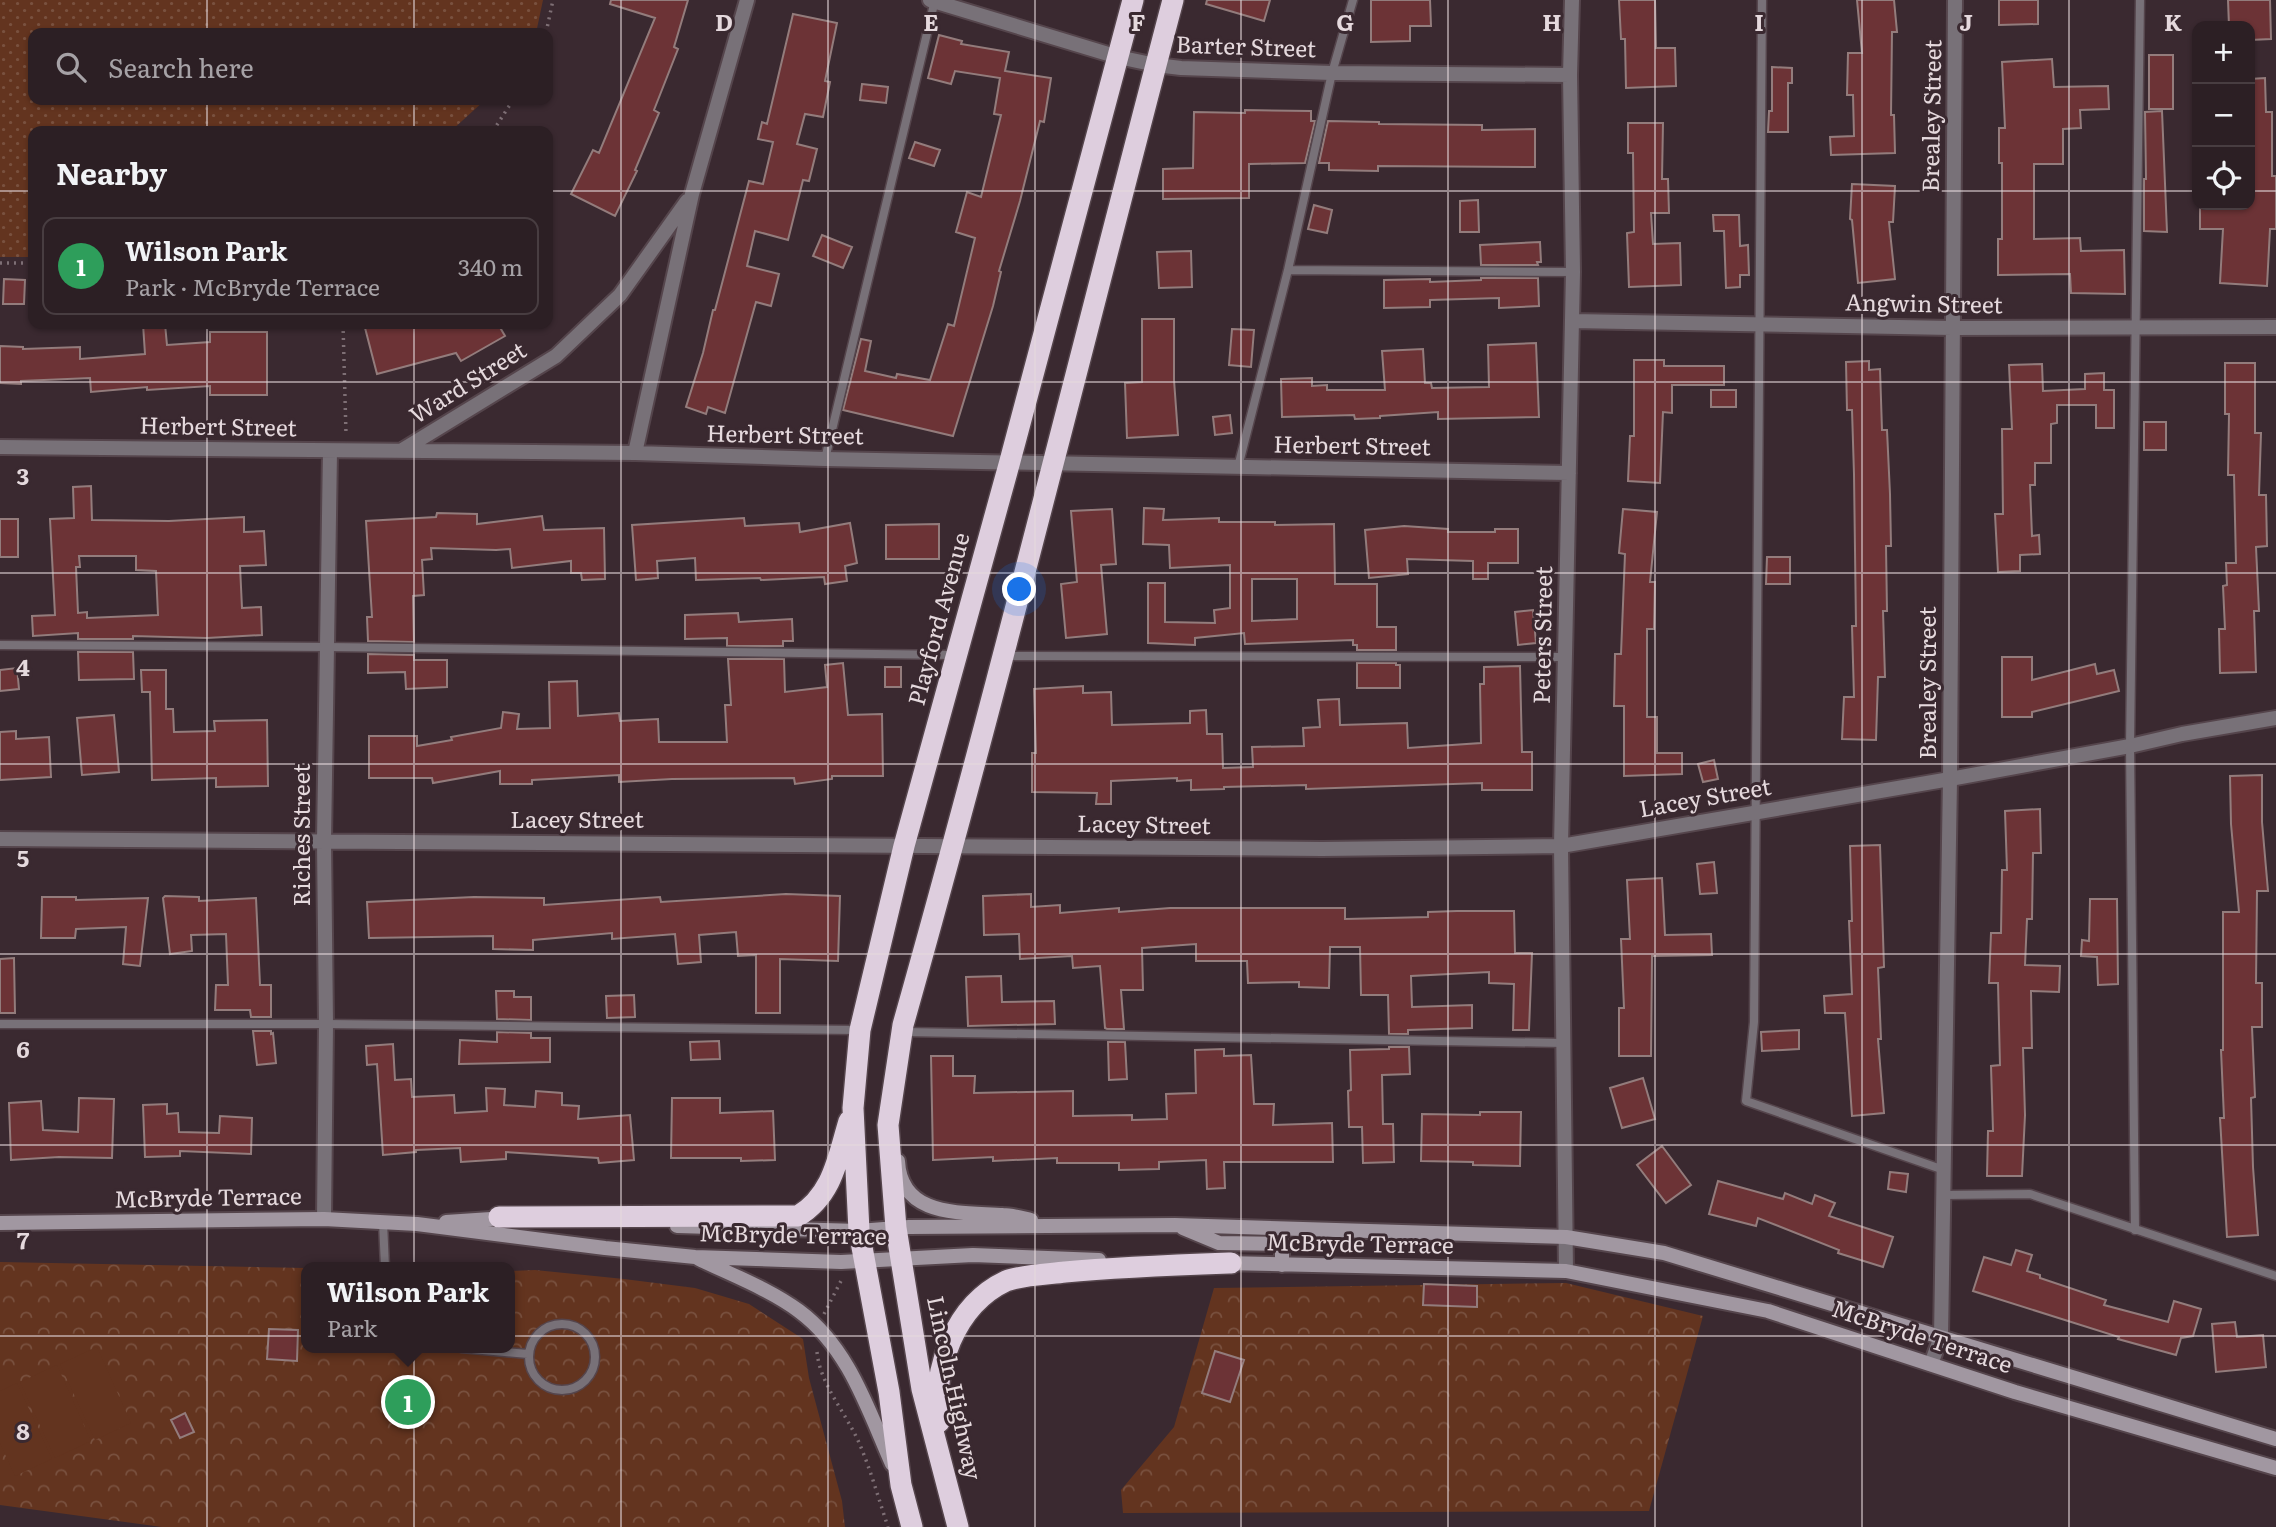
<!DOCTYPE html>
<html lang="en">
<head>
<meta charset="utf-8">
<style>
	body { margin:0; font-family:Literata,serif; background:#382c31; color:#f1f3f6 }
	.controls { position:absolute; right:21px; top:21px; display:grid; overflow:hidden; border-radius:14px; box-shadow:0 2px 5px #0004 }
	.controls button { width:63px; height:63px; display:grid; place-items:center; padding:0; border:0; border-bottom:2px solid #483d41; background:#2c1f24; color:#f1f3f6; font:35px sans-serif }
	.you { position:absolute; left:1020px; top:590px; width:24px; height:24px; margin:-18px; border:5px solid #fff; border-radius:50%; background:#1a73e8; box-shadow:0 0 0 10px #1a73e833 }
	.badge { display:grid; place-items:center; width:46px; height:46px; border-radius:50%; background:#8bbbb9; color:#fff; font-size:23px; font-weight:700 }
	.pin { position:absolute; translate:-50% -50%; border:4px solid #fff; box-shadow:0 2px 7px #0006 }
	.popup { position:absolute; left:301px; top:1262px; width:214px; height:91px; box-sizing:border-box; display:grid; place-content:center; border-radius:14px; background:#2c1f24; filter:drop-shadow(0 2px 5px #0005); font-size:23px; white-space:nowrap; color:#a6a2a6 }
	.popup b { font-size:26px; color:#f1f3f6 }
	.popup::after { content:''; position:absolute; left:50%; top:100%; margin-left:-14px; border:14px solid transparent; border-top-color:#2c1f24 }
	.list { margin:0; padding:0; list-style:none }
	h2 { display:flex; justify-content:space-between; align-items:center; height:91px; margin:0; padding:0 28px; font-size:30px }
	h2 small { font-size:23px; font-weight:400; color:#a6a2a6 }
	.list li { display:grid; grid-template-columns:46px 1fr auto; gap:21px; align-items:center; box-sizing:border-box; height:98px; margin:0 14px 14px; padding:0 14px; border:2px solid #483d41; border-radius:14px }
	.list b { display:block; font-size:26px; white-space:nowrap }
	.list p { margin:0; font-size:23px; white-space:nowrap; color:#a6a2a6 }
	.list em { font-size:23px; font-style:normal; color:#a6a2a6 }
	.icon { flex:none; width:38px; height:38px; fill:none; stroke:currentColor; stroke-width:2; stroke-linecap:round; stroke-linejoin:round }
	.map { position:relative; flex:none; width:2276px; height:1527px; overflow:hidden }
	.search { position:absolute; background:#2c1f24; box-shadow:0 2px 5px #0004; left:28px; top:28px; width:525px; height:77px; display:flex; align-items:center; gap:18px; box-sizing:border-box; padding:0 24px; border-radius:14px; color:#a6a2a6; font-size:26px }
	.panel { position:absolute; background:#2c1f24; box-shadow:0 2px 5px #0004; left:28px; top:126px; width:525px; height:203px; border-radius:14px }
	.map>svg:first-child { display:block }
</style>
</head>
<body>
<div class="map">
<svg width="2276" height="1527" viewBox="0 0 2276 1527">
	<defs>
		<pattern id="grass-dots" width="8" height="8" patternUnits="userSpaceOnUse" patternTransform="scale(1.75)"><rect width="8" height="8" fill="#63341f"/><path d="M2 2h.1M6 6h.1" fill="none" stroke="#79513f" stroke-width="1.8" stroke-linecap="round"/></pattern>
		<pattern id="forest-crowns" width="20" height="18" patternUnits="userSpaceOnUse" patternTransform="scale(1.75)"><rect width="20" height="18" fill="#63341f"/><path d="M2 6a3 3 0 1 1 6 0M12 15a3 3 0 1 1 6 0" fill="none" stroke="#79513f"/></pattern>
	</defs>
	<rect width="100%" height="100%" fill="#3a2930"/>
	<path fill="url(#grass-dots)" d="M0,0H543L536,33H33V100H485L451,131H33V257H0Z"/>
	<path fill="url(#forest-crowns)" d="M0,1262L306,1268V1348H509L510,1271L535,1270L624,1279L695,1288L749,1304L803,1339L809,1378L842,1501L845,1527H162L0,1505Z
		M1566,1283L1703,1316L1649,1511L1123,1513L1121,1490L1174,1427L1214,1288Z"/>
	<path fill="#63341f" d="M97,1347L131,1423L95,1440L60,1364Z
		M57,1365L91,1441L55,1458L20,1382Z
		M17,1383L52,1459L15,1476L0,1443V1391Z"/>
	<path fill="#6c3336" stroke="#937c7c" stroke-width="2" fill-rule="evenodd" d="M611,0H688L674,47L678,49L654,110L659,113L635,170L637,171L615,216L571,194L593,150L599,153L655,18L610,4Z
		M1207,0H1270L1264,21L1206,4Z
		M1371,0H1430L1431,26H1410V41L1371,42Z
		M1619,0H1655L1656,48H1675L1676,86L1626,88L1625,39H1621Z
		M1857,0H1894L1897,32H1892L1891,115H1894L1895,153L1831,155L1830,137L1854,136L1853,95H1847L1848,53H1862Z
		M1999,0H2038V24L1999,25Z
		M2228,0H2270L2271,39L2250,40V26H2229Z
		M793,14L837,23L825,81L830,82L823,117L805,114L797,144L817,149L809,181L803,180L788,240L755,231L747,266L779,274L771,306L756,302L725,413L708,407L706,414L686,407L703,353L713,310H715L749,181L763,184L773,142L758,139L762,122L767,124Z
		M939,35L962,41L961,44L1009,52L1005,71L1051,78L1044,122L1040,121L1020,201L999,271L1001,272L993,306L953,436L843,410L861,339L871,341L865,371L896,378L897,374L930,380L948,324L954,326L975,238L956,232L967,192L981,197L1001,115L994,114L1000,78L955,71L951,84L928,78Z
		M2149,55H2173V109H2149Z
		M2052,59L2054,87L2108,86L2109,109L2080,110L2081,128L2063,129V164H2034V239L2080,238L2081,251L2124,250L2125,294L2071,293L2070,274L1998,275V239H2002V163H1999V128H2005L2002,62Z
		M1772,67L1792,68V83H1788V132H1768L1769,111H1772Z
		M2265,78L2266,112H2272V176H2276V229H2270L2267,286L2220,283L2223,229H2200V205H2250V79Z
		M862,84L888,87L886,103L860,100Z
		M1245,110L1311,111V121H1315L1305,163L1249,164V198L1163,199V169L1193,168L1194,112L1245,113Z
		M2162,111L2167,232L2144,231V179H2146L2145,112Z
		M1328,121L1379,122V124L1482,125V130L1535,129V167L1378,166V171L1329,170V163H1319Z
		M1628,123H1663L1662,179H1668L1669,213H1651L1653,244L1680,243L1681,285L1629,287L1627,233L1634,232L1633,153H1628Z
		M915,142L940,150L934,166L909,158Z
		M1852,184L1895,186L1893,222H1889L1895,279L1858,283L1852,220L1850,219Z
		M1478,200L1479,232H1460V201Z
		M1314,205L1332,210L1327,233L1308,229Z
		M1713,215H1739L1740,246L1748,245L1749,275H1740V287L1726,288L1724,231H1714Z
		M822,235L852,247L843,268L813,256Z
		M1540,242L1541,262H1537L1538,265H1481L1480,245Z
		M1191,251L1192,287L1159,288L1157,252Z
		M1481,278H1538L1539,306L1499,308V298L1430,300V307L1384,308V280L1430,279V282L1481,280Z
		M4,279L25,280L24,304H3Z
		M1142,319H1174V380L1178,435L1127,438L1125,383L1142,382Z
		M143,324H165L167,345L210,342V332H267V395H210V386L147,390V387L91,392L90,378L21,381V384L0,383V346L23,347V349L80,347V359L145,354Z
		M364,324H498L505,336L461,361L456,353L377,374Z
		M1232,329L1254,330L1251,367L1229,365Z
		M1536,343L1539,417L1438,419V412L1380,416V418L1355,419L1354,415L1282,417L1281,379L1312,378V386L1327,385V390H1385L1382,351L1423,349L1425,383H1431L1432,388L1489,387L1488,345Z
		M1634,360H1664V366H1724V385H1672V413L1663,412L1660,483L1628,481L1630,436H1634Z
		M1869,361V370L1880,369L1882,430H1887L1890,494L1891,546H1886L1887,611H1883L1885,677H1878L1876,740L1842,739L1844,697H1854L1852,626H1856L1854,474L1852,410H1847L1846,362Z
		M2225,363H2255V433H2261L2259,495H2266L2267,546L2256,547L2259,611H2254L2256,672L2220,673L2219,629H2225L2223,586L2227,585L2226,563H2236L2234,475H2228L2229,414H2225Z
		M2042,364L2043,391L2085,389V374L2104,373V390H2114V428H2096V405H2057V423L2051,424V463H2035V485H2030L2032,536L2039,535L2040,554L2020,555V571L1998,572L1995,514H2003L2002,429H2012L2009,365Z
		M1711,390H1736V407H1711Z
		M1230,415L1232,433L1215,435L1213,417Z
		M2144,422H2166V450H2144Z
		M91,486L92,520L169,521L244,517V532L264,531L266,565L240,566L242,608L261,607L262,635L207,638L133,636V639H78V633L33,636L32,616L55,615L50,519L74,518L73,487ZM79,556H136V570L156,571L158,615L87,618V612L78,613L76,567H80Z
		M1144,508L1164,509L1163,520L1219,518V522H1275V525L1334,524L1335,584H1377V627H1396V650H1357V645H1353V640L1245,644L1244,633L1195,638V645L1148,643V583H1165V622L1215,623L1214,610L1230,608V565L1170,568L1169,545L1143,544ZM1252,579H1297V619L1252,621Z
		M1112,509L1116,564L1101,565L1107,634L1066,638L1061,584L1077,582L1071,511Z
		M1623,509L1657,512L1650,582H1655L1654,629H1647V717H1657V753H1682V774L1624,776V706H1614L1615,654H1621L1625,554L1619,553Z
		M437,513L477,514V524L542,516L544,530L604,528L605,579L582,580L581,573H571V561L512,568L510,549L496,550L431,548L432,559L422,560L424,595L413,596L414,642L368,641L367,617H372L366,521L436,517Z
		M744,518L745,526L799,523L800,532L850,523L857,563L845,566L847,581L825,584L824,577L761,580L760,578L696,580L695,558L657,561L658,578L636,580L632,525Z
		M0,519H18V557H0Z
		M939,524V559H886V525Z
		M1404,526L1448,529V532H1495V529H1518V563H1488V579H1473V561L1407,559L1408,574L1369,578L1365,530Z
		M1767,557H1790V584H1766Z
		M1533,610L1536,643L1518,645L1515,612Z
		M738,613L739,622L792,619L793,641H783V646H727V638L685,639V615Z
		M78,652H133L134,679L79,680Z
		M368,654L414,655V660H447V687L406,689L405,672L368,673Z
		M2002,657H2032V680L2095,664L2097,674L2114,670L2119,691L2032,712V717H2002Z
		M728,659H784L785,692L827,687L825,665L843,663L848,715L882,714L883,776H832V779L795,784L794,778L672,779L619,782V775L532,780V784H500V771L433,783L432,778H369V736H417V746L452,740L451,737L501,728L503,712L519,714L517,729L550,728L549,682L577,681L578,716L619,713L620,721L658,719L659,742H727L725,705H731Z
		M1357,663H1396V665H1400V688H1357Z
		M1520,666L1522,752H1532V790H1482V783L1306,789V785L1224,787V789L1191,790V780L1177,781V778L1111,781V804H1096L1097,793L1032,792V753H1036L1034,689L1083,686V693L1111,692L1112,725L1190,723V711L1206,710L1207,734H1222L1223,768L1253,767L1252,747L1304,746L1303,728L1320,727L1318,700L1339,699L1340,725L1407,723L1408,748L1481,743L1480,684H1484V667Z
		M885,667H901V687H885Z
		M17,668L19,689L0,691V670Z
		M141,670H166V709H173L174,732L215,731L214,721L267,720L268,786L216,787V778L152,780L150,692H142Z
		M114,715L119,772L82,775L77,718Z
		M16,731V739L49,737L51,777L0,780V732Z
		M1714,760L1718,779L1703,782L1698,764Z
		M2262,775V822L2268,891H2257L2256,983H2262V1027H2252L2255,1097L2251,1098L2253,1167L2258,1235L2227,1237L2220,1118H2224L2221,1050H2223V912H2239L2231,824L2230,776Z
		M2040,809L2041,853H2033L2032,919H2027L2025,965L2060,966L2059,992L2031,991L2032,1048H2023L2025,1115L2022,1176H1987L1988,1131H1993L1991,1066L2000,1065L1998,983H1989L1991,933H2001L2002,870H2007L2005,811Z
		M1880,845L1884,967L1878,968L1881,1039H1878L1884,1113L1852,1116L1845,1013H1825L1824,996L1852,994L1849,921H1852L1850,846Z
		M1714,862L1717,893L1700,894L1697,864Z
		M1662,878L1665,935L1711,934L1712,955L1652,956L1651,1056H1619V1008H1624L1621,939H1630L1627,880Z
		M786,894L840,896L838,961L780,959V1013H756V955L738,956L736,932L699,935L701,962L678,964L675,934L612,939V933L533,940V950L493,949V936L369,938L367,902L474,897L544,898V905L660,897L661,902Z
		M1031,894V907L1060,905V913L1119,908V912L1170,908H1345V919L1428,917V912L1457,911H1514L1515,953H1532L1529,1030H1513L1514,984L1489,983V972L1411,976L1412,1007L1472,1005V1028L1408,1030V1034H1389L1388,995H1361L1360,947H1330L1329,988L1299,987V982L1248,983L1247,961H1196V944L1142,948L1143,990H1121L1124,1029H1107L1105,1028L1100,966L1073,968L1072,956L1020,959L1019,934L984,935L983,896Z
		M165,896L199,897V901L256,898L260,985H271V1017H251L250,1010H215L216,985H228L226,934L191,935L192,951L170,954L163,898Z
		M42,897H76V900L148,898L140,966L123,964L126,927L76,929L75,938H41Z
		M2090,899H2117L2118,984L2098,985L2097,957L2081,956L2082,940L2089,941Z
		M14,958L15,1013H0V959Z
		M1001,976L1002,1002L1054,1001L1055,1024L968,1026L966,977Z
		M496,991H514V997H531V1020L497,1019Z
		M634,995L635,1017L607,1018L606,996Z
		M1799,1030V1049L1762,1051L1761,1032Z
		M253,1031H271V1034L273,1033L276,1063L257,1065Z
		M497,1032L531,1033V1038H550V1062L459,1064L460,1040L497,1042Z
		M719,1041L720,1059L691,1060L690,1042Z
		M1108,1042H1125L1127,1079L1109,1080Z
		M393,1044L395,1080L411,1079L412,1097L454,1095L455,1113L487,1111L486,1088L505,1089L504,1105L535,1107L536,1091L562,1093V1105L579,1106L578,1119L630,1115L634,1160L599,1163L598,1158L506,1152V1159L461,1162L460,1148L416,1150V1152L383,1155L377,1064L367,1065L366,1046Z
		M1389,1047H1409L1410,1074L1382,1075L1383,1124H1393L1394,1162L1363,1163L1362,1127H1349L1348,1091L1351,1090L1350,1050L1389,1049Z
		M1224,1049V1056L1251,1055L1254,1104H1274L1273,1125L1332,1123L1333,1162H1224L1225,1188L1207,1189L1206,1160L1159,1162V1169L1119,1170V1163H1057V1158L993,1161V1157L933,1160L931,1056H953V1076H975L974,1093L1073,1091V1116L1132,1115V1120L1167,1119L1166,1094L1196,1093L1195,1050Z
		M1643,1078L1655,1119L1622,1128L1610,1088Z
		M79,1098L114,1099L112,1158L59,1157L11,1160L9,1103L41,1101L43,1130L78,1132Z
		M672,1098H720V1113L773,1111L775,1160L741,1161V1158H671Z
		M167,1104V1114L178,1113L179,1132L219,1133L220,1116L252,1118L251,1154L180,1151V1156L145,1157L143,1105Z
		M1480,1112H1521L1520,1166L1473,1165V1162L1421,1161L1422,1114L1480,1115Z
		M1662,1146L1691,1185L1666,1203L1637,1165Z
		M1890,1172L1908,1174L1906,1192L1888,1189Z
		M1718,1181L1783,1199L1785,1193L1812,1204L1815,1195L1835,1203L1829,1216L1893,1237L1883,1267L1838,1253L1839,1250L1758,1218L1756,1226L1709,1214Z
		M2016,1250L2032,1255L2027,1271L2040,1275V1278L2106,1300L2104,1305L2168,1322L2174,1301L2201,1309L2193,1336L2181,1338L2176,1355L2118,1339L2119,1337L1973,1291L1984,1257L2011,1265Z
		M1424,1284L1477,1286V1307L1423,1305Z
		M2235,1322L2237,1337L2263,1335L2266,1367L2216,1372L2212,1324Z
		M269,1329L298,1330L297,1361L267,1359Z
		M1215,1351L1244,1360L1230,1402L1202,1393Z
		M185,1413L194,1432L180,1438L171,1420Z"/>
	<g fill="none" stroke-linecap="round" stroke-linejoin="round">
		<defs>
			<path id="lane" d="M1762,0L1754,1022L1746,1101L1944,1170
				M1288,270L1573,272
				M825,459L935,0
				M1238,467L1288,270L1332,73L1353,0
				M0,645L327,647L954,655
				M1005,656L1566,657
				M0,1024H326L858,1030
				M905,1032L1563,1043
				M1944,1195L2030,1194L2276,1276
				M383,1222L385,1267
				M2135,1230L2130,746L2140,0
				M529 1357a33 33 0 1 1 66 0a33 33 0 1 1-66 0Z
				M461,1348L528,1354"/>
			<path id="street" d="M930,0L1118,57L1156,65L1181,68L1332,73L1570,75
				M1572,321L1952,328L2276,327
				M0,447L635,453L825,459L1569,473
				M404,449L556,356L620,295L687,201
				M635,453L692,194L747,0
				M0,839L1322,849L1561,846L1950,779L2130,746L2182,734L2276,718
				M324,1219L326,1024L324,841L330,451
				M1566,1271L1561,846L1573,272L1570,75L1572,0
				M1931,1364L1941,1337L1950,779L1955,0"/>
			<path id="secondary" d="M898,1161C901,1218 962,1212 1003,1215C1012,1215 1022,1218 1031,1220
				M446,1222L506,1218
				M0,1223L324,1219L417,1224L605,1248L695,1257L841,1262L973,1255L1099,1260
				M677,1226L859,1231L909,1227L1175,1225L1566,1237L1664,1253L2276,1439
				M1183,1228L1219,1243L1282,1244V1265
				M699,1259C732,1275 769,1289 799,1311C849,1348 868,1410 892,1464
				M1224,1263L1566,1271L1768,1311L2015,1392L2276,1468"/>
			<path id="highway" d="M499,1217L798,1216C833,1195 838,1157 849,1121
				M939,1422C932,1369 955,1305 1006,1281C1021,1275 1049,1274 1065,1272C1120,1267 1176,1265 1231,1263
				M912,1527L901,1485L889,1392L859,1231L853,1108L860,1030L904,846L1010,461L1133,0
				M958,1527L922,1389L896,1228L888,1125L903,1025C999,685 1083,342 1173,0"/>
		</defs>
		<use href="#lane" stroke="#55454c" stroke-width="11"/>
		<use href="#street" stroke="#55454c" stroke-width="18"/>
		<use href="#secondary" stroke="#55454c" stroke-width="18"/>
		<use href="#highway" stroke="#55454c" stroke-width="24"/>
		<path stroke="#7e6f75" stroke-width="3.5" stroke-dasharray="2 5" stroke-linecap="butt" d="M546,33L553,0
			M493,131L513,100
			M0,263H33
			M343,324L346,434
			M824,1314L843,1277
			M817,1352C820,1385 847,1414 860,1445C871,1471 879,1500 888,1527"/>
		<use href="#lane" stroke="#787178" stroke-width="8"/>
		<use href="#street" stroke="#787178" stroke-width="14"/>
		<use href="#secondary" stroke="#a197a1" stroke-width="14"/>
		<use href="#highway" stroke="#decede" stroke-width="21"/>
	</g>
	<path fill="none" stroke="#e5d9dd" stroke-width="2" stroke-opacity="0.55" d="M207,0V33M414,0V33M621,0V1527M828,0V1527M1035,0V1527M1241,0V1527M1448,0V1527M1655,0V1527M1862,0V1527M2069,0V1527M207,100V131M414,100V131M0,191H33M548,191H2197M2250,191H2276M207,324V1527M414,324V1527M0,382H2276M0,573H2276M0,764H2276M0,954H2276M0,1145H2276M0,1336H2276"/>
	<g text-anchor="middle" stroke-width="6" stroke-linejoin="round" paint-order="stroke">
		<g font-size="23" fill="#e5d9dd" stroke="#3a2930">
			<text transform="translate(1246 47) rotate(2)" y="8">Barter Street</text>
			<text transform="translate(1932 116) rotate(-89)" y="8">Brealey Street</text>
			<text transform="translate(1924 304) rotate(1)" y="8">Angwin Street</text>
			<text transform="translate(468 383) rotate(-32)" y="8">Ward Street</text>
			<text transform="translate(218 427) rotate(1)" y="8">Herbert Street</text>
			<text transform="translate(785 435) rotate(1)" y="8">Herbert Street</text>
			<text transform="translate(1352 446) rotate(1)" y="8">Herbert Street</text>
			<text transform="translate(939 619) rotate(-75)" y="8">Playford Avenue</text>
			<text transform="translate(1543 635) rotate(-89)" y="8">Peters Street</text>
			<text transform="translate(1928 683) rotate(-90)" y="8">Brealey Street</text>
			<text transform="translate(1705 798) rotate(-10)" y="8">Lacey Street</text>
			<text x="577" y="828">Lacey Street</text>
			<text transform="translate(1144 825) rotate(1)" y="8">Lacey Street</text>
			<text transform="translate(302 835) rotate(-90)" y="8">Riches Street</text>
			<text transform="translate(208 1198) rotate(-1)" y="8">McBryde Terrace</text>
			<text transform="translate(793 1235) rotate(1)" y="8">McBryde Terrace</text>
			<text transform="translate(1360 1244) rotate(1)" y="8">McBryde Terrace</text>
			<text transform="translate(1922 1337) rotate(18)" y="8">McBryde Terrace</text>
			<text transform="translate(954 1388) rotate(78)" y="8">Lincoln Highway</text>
		</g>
	</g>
	<g font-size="23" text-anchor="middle" font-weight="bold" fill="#e5d9dd" stroke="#3a2930" stroke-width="6" stroke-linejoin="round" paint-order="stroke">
		<text x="724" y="31">D</text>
		<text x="931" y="31">E</text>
		<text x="1138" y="31">F</text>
		<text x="1345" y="31">G</text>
		<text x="1552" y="31">H</text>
		<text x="1759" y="31">I</text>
		<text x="1966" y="31">J</text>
		<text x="2173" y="31">K</text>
		<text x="23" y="485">3</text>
		<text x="23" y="676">4</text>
		<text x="23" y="867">5</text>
		<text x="23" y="1058">6</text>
		<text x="23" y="1249">7</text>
		<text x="23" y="1440">8</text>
	</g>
</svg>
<div class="controls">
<button>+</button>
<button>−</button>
<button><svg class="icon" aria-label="locate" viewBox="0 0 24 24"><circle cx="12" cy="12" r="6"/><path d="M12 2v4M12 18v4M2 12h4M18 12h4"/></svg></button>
</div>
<div class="you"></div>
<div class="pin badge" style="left:408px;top:1402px;background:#2e9e5b">1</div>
<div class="popup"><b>Wilson Park</b>Park</div>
<div class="search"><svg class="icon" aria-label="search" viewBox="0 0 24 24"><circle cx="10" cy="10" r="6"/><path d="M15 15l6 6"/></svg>Search here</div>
<section class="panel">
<h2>Nearby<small></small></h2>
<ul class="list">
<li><span class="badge" style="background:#2e9e5b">1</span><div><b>Wilson Park</b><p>Park · McBryde Terrace</p></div><em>340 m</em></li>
</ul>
</section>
</div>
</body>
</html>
